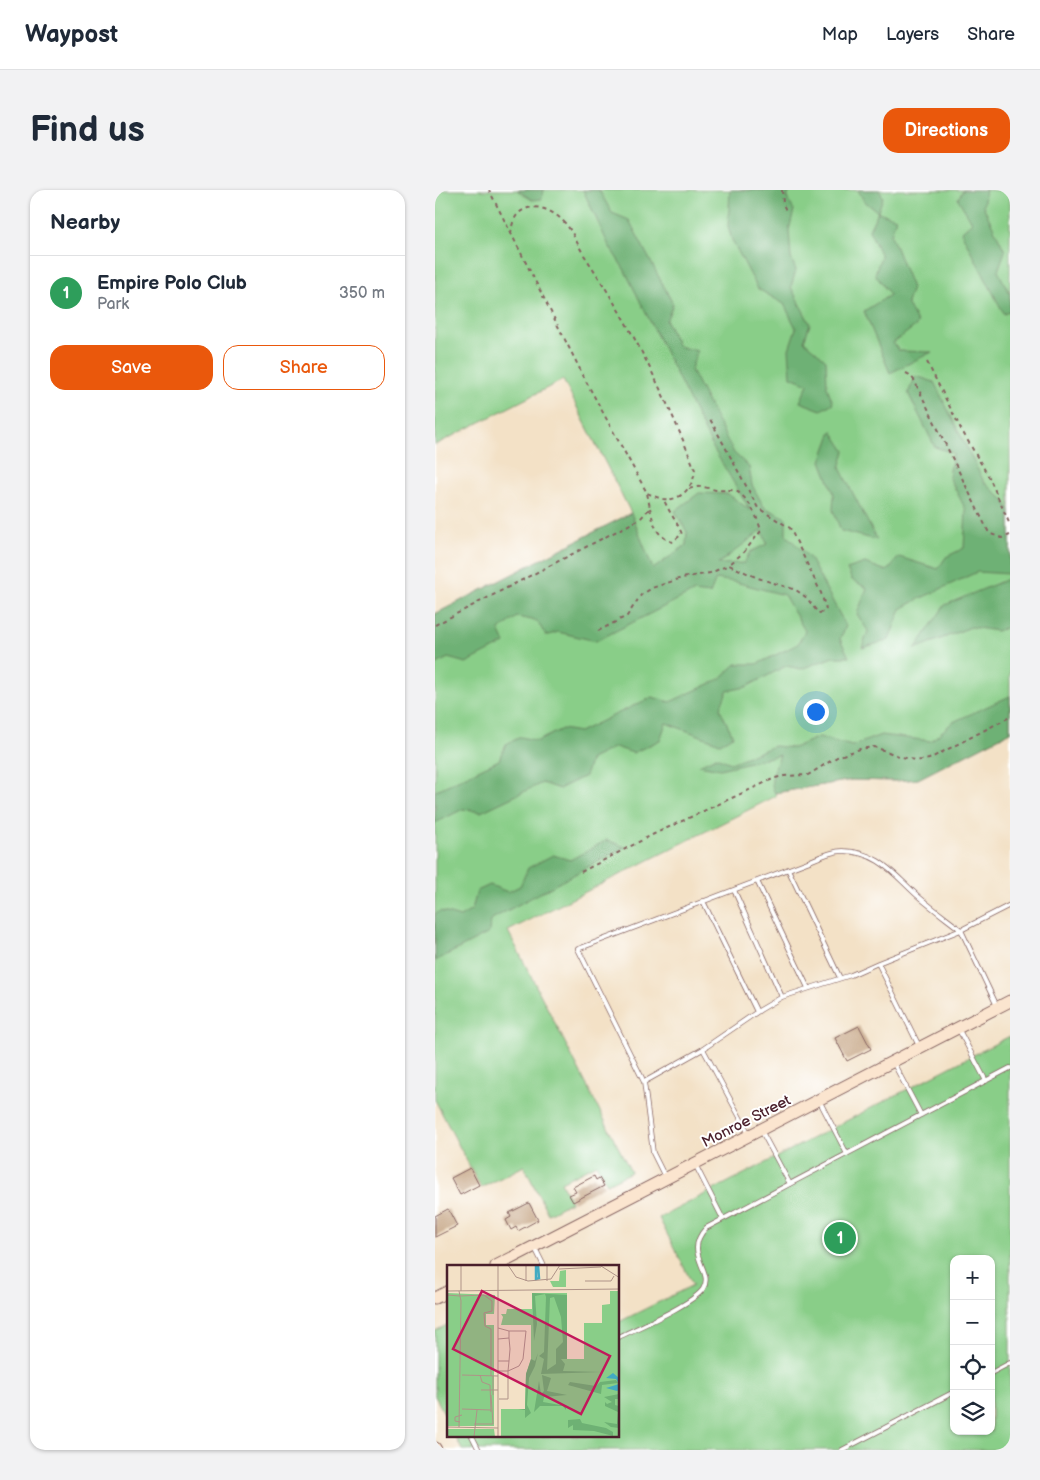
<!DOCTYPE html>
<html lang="en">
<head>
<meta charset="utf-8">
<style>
	body { margin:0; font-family:"Balsamiq Sans",sans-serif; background:#f2f2f3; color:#1f2937 }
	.controls { position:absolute; right:15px; bottom:15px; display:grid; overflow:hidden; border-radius:10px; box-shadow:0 1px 4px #0004 }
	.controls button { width:45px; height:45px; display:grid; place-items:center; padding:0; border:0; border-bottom:1px solid #e0e1e3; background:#fff; color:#1f2937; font:25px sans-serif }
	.you { position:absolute; left:380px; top:521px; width:18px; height:18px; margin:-12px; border:4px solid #fff; border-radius:50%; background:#1a73e8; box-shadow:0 0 0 8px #1a73e833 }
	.badge { display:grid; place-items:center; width:32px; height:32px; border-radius:50%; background:#ea580c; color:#fff; font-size:16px; font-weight:700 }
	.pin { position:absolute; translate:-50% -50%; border:2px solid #fff; box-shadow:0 1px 5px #0006 }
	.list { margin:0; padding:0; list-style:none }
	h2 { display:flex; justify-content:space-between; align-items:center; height:65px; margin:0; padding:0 20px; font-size:21px }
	h2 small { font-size:16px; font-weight:400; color:#747a83 }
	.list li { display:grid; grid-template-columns:32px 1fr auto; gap:15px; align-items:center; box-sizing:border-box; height:75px; padding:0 20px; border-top:1px solid #e0e1e3 }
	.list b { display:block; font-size:19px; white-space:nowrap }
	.list p { margin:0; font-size:16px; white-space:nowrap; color:#747a83 }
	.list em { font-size:16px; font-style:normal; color:#747a83 }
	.actions { display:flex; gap:10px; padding:15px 20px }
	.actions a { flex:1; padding:11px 0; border:1px solid #ea580c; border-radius:15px; text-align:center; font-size:18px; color:#ea580c }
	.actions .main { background:#ea580c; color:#fff }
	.icon { flex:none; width:28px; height:28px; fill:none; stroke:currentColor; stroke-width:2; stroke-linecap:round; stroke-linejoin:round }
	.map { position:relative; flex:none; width:575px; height:1260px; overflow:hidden; border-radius:15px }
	header { display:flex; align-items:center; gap:30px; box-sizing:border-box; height:70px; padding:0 25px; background:#fff; border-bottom:1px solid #e0e1e3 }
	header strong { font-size:24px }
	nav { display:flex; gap:28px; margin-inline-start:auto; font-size:18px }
	.intro { display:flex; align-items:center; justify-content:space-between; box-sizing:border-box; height:120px; padding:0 30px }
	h1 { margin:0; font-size:35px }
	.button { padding:12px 22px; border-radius:15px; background:#ea580c; color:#fff; font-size:18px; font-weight:700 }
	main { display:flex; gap:30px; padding:0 30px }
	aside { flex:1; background:#fff; border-radius:15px; box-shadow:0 1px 4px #0004 }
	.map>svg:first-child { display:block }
</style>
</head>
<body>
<header>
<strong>Waypost</strong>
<nav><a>Map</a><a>Layers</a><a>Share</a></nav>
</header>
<div class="intro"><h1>Find us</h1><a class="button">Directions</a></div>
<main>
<aside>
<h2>Nearby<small></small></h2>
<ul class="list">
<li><span class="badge" style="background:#2e9e5b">1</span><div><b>Empire Polo Club</b><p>Park</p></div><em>350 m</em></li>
</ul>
<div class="actions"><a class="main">Save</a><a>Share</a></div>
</aside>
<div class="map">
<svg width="575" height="1260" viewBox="0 0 575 1260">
	<rect width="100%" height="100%" fill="#fff"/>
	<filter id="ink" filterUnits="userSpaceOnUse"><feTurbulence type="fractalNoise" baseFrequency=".02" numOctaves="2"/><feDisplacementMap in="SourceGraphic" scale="10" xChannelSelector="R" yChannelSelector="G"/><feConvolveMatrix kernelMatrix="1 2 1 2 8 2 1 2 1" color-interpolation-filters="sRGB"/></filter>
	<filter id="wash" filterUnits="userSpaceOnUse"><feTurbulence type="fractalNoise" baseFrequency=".0096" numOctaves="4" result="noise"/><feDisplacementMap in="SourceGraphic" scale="20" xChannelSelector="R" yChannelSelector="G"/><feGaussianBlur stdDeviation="1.12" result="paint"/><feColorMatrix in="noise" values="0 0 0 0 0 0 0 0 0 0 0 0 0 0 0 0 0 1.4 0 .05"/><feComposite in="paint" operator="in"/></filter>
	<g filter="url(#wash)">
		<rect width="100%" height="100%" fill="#f3e1c6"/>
		<path fill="#89ce88" stroke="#6a765a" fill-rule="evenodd" d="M0,0H575V542L483,589L460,591L417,590L340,603L341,606L73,741L196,982L172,994L161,974L126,992L136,1012L113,1024L89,976L46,998L0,910V424L196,323L128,190L0,255Z
			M575,846V1260H27L20,1246H184V1132L258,1095L224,1028ZM519,1069H556V1241H519Z
			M14,1134V1233L0,1206V1141Z"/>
		<path fill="#6eb174" stroke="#5c6850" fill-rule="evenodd" d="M82,0H109L107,9L97,10Z
			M148,0H164L177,23L194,30L238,114L231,131L243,156L262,161L256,180L299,263L314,277L317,295L329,317L351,328V345L374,367L411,436L405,449L414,467H398L366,479L351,476L311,497L292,501L285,519L298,546L285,553L231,533L225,550L198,563L180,557L156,569L150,586L124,599L107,593L46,622L28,619L0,633V601L64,570L71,554L86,547L103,551L127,539L144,542L217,507L235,512L285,489L301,474H322L363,454L370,441L349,405L300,392L281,389L275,404L258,402L161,451L123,442L111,446L102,431L82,427L64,440L70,453L31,473L13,468L0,475V424L196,323L218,379L251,355L252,342L240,321L264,303L293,304L315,320L278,258L189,79L174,56ZM327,340L332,354L315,362L309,373L283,374Z
			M295,0H355L352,8L359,20L354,40L356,68L361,80L356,97L375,134L369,151L391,170L392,197L398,213L386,220L365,212L373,194L356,187L354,159L361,138L349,114L323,99L297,50L293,37Z
			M423,0H444L448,7L443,22L461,28L456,45L477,98L472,113L483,134L458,153L464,161L497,162L455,183L429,121L455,105L440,84L446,66L434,40L443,22L429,11Z
			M528,0H551L548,16L570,61L563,81L575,104V121L569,124L526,42L537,32L523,9Z
			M481,186L499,192L549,292L569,310L575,321V384L542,382L484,409L466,419L454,450L427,458L433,441L422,424L432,398L417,390L412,379L430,373L452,381L464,367L503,379L511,367L529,358L531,320L514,287L518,263L500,257L473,203Z
			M397,241L410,261L405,278L442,350L406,341L398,320L399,304L386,271Z
			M575,388V436L562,441L536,437L480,459L510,415Z
			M575,506V542L483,589L460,591L417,590L340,603C332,589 341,579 345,565L285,579L264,575L281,567L296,573L339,556L358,558L384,547L417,556L446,545L496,551L518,532Z
			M172,650L190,657L55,730L54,743L0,771V724L5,721L25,727L37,720L42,701L55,695L73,702L85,696L93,678L118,665L135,670Z"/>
		<g id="blocks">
			<path fill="#c2a07e" d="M424,836L436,859L412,871L400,848Z
				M35,978L44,995L25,1005L16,988Z
				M159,986L161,990L164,988L169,996L138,1012L134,1005L141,1002L138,997Z
				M94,1013L103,1030L83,1041L81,1037L76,1040L71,1030L76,1027L74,1023Z
				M13,1019L22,1036L0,1047V1026Z"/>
		</g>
	</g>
	<g filter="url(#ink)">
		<use href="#blocks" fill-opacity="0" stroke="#856361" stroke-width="1"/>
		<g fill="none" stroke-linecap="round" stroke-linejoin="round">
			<defs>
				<path id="service" d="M353,679L405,788
					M322,691L373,798
					M299,700L347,807
					M268,711L322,822
					M443,773L526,740L562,816
					M524,840L551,891
					M459,874L486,925
					M209,892L143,759L375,671C384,667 397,661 408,661C445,662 459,685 484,707C498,719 512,729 526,740L575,715
					M385,912L412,964
					M327,942L355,994
					M314,944L268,859L325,820L347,807L416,785L443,773L484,856
					M261,976L288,1029
					M230,987L218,963L209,892L268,859
					M100,1058L109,1076
					M184,1147C202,1138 258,1114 268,1099C280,1081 247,1064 271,1038L575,878
					M556,1183L575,1173
					M37,1246L44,1260
					M407,1260L519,1202"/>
				<path id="secondary" d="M61,1076L575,811
					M0,1108L14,1101
					M0,1258L1,1260"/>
			</defs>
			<use href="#service" stroke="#856361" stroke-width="5.5"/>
			<use href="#secondary" stroke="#856361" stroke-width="13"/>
			<path stroke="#856361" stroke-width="2" stroke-dasharray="4 4" stroke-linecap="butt" d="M347,0L348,14L352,23
				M76,44C77,32 80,22 93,18C104,15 118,21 127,30C137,39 142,54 149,65C194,132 231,205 260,280C259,296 246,312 228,309C223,308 217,305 212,303
				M492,172L526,239L555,289L575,335
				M471,183L475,185L479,190L553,341L556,344L567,348L575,345
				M254,299C267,295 268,297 281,300C287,301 296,299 301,301C314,308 323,328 326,341L309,362L295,374
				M215,318C219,334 220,345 237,352L247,344C242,332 234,322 229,310
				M0,435L205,329L215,318L212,303L154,197L54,0
				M163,441L192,426L206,405L217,398L247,388L275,383L294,375L323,388L361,400L372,408L383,423L389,422L391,419L386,403L355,338L323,318L275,229
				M146,682L219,644L340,588L349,586L373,585L402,567L425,559L439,557C456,562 477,574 494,569L575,527"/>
			<use href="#service" stroke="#fff" stroke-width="4"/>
			<use href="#secondary" stroke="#fbe5cf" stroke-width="11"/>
		</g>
	</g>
	<g text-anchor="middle" stroke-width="4" stroke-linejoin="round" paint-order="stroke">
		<g font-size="15" fill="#4a1f2b" stroke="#fff">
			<text transform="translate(311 931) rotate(-27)" y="5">Monroe Street</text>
		</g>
	</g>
	<g transform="translate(12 1075)">
		<rect width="172" height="172" fill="#f3e1c6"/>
		<path d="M119,5V22H106L103,16H112L113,6ZM163,26H172V172H54V144H78L79,109L84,94V60H54L56,52L54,49H59L60,44H85V28H120V94H137V58H155V40L163,39ZM0,28L48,30L47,49H39V60H47V161H0ZM0,164H47L48,172H0Z" fill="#89ce88"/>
		<path d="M85,28L120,30V94H114L118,99L116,106L155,107L94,109L97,94L92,91L97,87L99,32L98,29L88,31L90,59L87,76ZM107,32L114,52L116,77L109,84V99L100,105L103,33ZM91,88L88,101L82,113L80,140L84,148L78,153V145L71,144H78L79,109L84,94L88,96ZM95,110L104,113L100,126L120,130L97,132L96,137L119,141V145L116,141H93L87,147L92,116L94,129L97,126ZM169,115L171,118L155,120L154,129L121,120L123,117L149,121L153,117ZM172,129V134H168V140L172,141V163L164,162L157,157L170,159L171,147L158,141V137L160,139L165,137L157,132ZM133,154L135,158L159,163L166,167V171L147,166L126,165V160L121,163V155Z" fill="#6eb174" fill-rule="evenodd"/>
		<path d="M166,108L172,113V125L170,126L159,123L172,119L169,114L159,113Z" fill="#43abc2"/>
		<path fill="none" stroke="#43abc2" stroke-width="2.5" d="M89,0V14L92,13L91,0"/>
		<path fill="none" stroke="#af9388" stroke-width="1" d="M14,0V26M51,0V172M61,0L69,12L81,16L104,14L113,0M100,0V16M154,1L173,13M112,4L154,2M79,16V0M138,16H164L167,11M0,26L173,24M12,26L13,31L37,30L45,36V46L37,48L38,61L44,64V111M0,30L13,31L14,36L12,162M51,63L62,66V73M51,74L62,73L63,84L62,96H51M51,106H61L62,96M15,110L51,111M33,110L35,117L43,120L44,147M46,111V130M34,125H51M52,134H61V106L72,101L76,94L79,66H62M15,144L44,145M13,157L8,156V152L15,150M27,159H46L44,130M0,162L51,163M27,172L30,145"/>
		<path fill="#c2185b" fill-opacity="0.15" stroke="#c2185b" stroke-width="2.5" d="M35,26L163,91L134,149L6,84Z"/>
		<rect width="172" height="172" fill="none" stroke="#4a1f2b" stroke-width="2.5"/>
	</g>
</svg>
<div class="controls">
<button>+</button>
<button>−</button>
<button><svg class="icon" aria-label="locate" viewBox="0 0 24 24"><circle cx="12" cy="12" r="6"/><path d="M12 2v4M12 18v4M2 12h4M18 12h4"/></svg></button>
<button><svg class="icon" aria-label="layers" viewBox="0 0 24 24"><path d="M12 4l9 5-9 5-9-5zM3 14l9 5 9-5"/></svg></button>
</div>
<div class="you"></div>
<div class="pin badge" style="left:405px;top:1048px;background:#2e9e5b">1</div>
</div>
</main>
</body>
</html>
